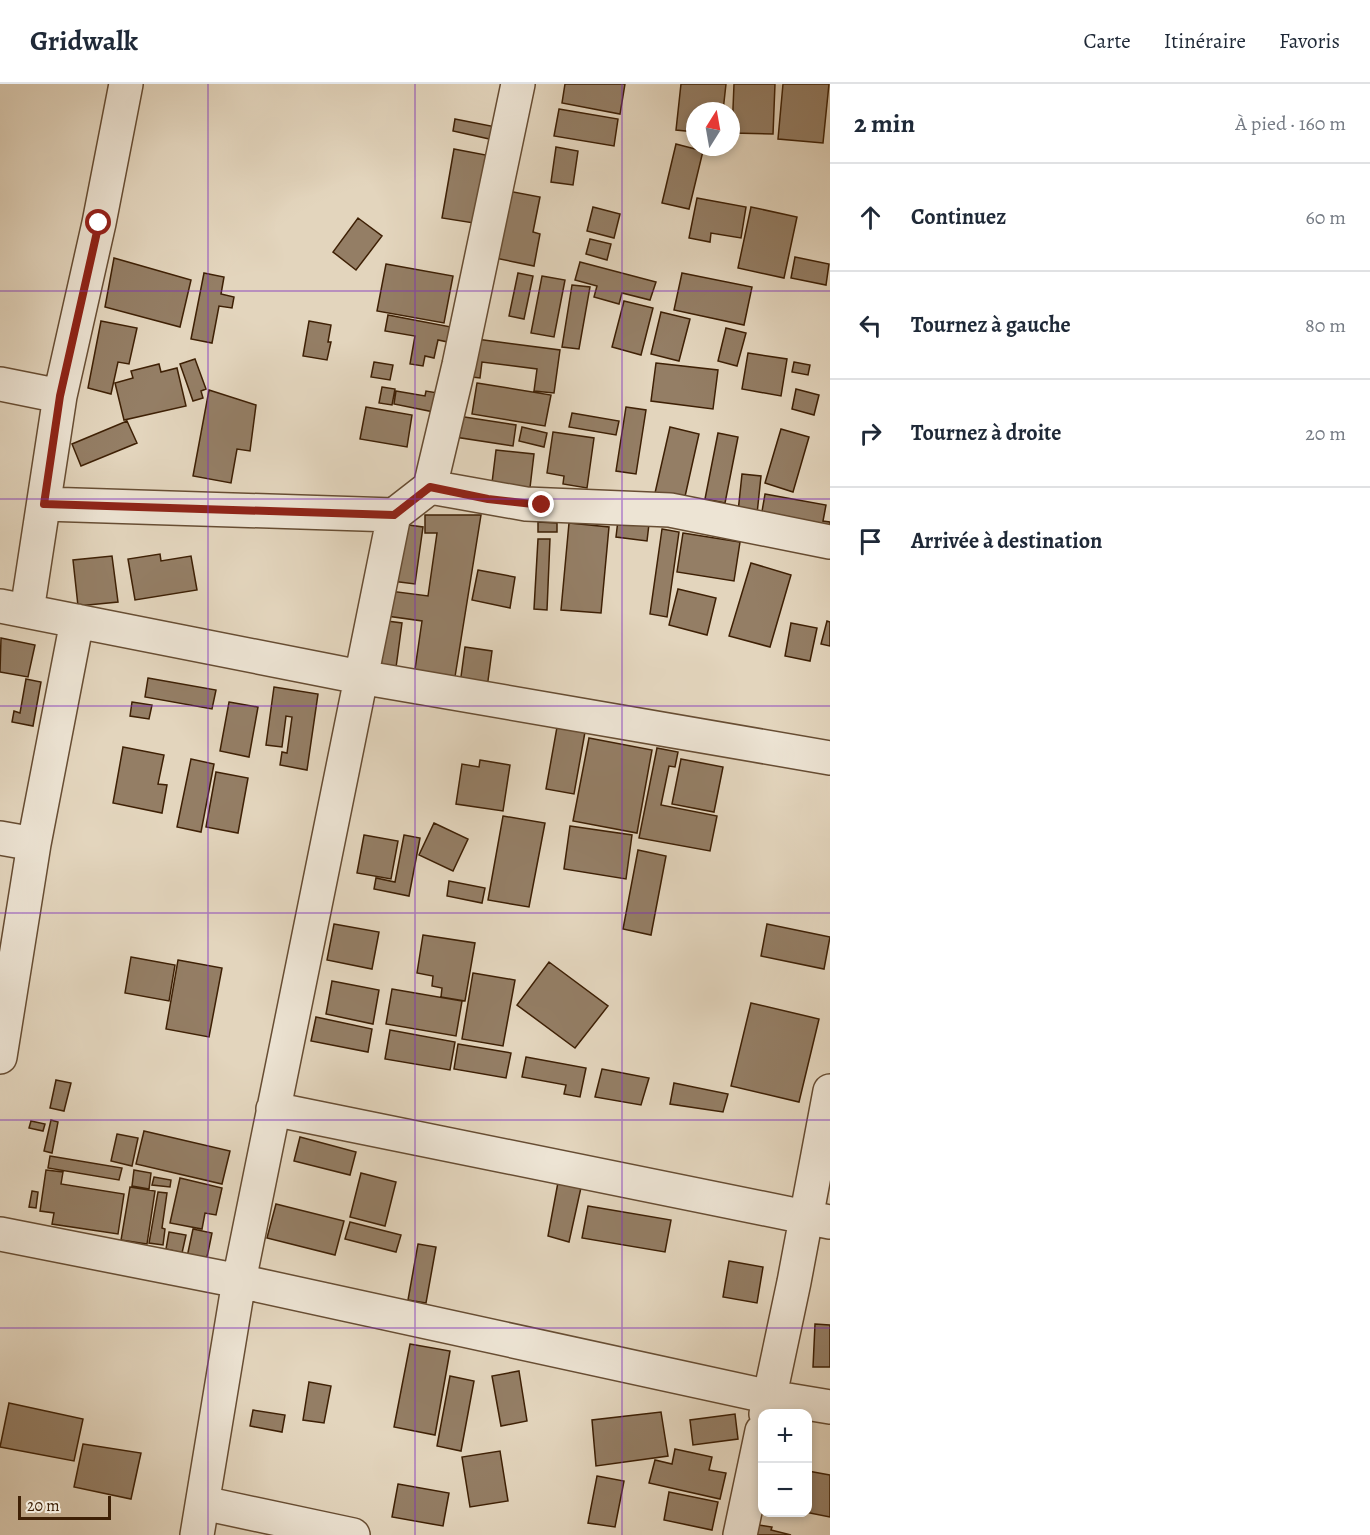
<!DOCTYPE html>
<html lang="fr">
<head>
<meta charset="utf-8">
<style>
	body { margin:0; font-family:Alegreya,serif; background:#f2f2f3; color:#1f2937 }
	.controls { position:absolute; right:18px; bottom:18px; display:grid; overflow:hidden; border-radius:12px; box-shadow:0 3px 9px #0003 }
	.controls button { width:54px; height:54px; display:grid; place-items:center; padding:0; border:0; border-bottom:2px solid #e0e1e3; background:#fff; color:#1f2937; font:30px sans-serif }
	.compass { position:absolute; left:686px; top:18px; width:54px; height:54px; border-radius:50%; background:#fff; box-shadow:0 3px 9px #0003; rotate:11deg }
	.scale { position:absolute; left:18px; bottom:15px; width:93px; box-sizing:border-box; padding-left:6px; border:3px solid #3e2005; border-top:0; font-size:16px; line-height:21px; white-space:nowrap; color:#3e2005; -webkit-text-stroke:4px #ede4d4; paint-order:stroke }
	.stop { position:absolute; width:18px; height:18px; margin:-14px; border:4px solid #8f2418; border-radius:50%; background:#fff }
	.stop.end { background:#8f2418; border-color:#fff; box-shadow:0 2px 6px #0008 }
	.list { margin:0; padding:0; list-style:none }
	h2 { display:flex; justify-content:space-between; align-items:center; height:78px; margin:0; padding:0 24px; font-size:26px }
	h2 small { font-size:20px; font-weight:400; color:#747a83 }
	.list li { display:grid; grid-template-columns:39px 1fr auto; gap:18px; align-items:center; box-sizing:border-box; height:108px; padding:0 24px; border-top:2px solid #e0e1e3 }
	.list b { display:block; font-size:22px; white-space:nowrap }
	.list em { font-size:20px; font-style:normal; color:#747a83 }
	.icon { flex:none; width:33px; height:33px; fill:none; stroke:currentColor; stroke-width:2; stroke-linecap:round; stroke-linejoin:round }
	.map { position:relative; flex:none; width:830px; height:1451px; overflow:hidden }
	header { display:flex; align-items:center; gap:36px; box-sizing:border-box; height:84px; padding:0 30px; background:#fff; border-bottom:2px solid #e0e1e3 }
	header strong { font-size:28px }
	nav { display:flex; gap:33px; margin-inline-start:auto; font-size:21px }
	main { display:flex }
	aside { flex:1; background:#fff }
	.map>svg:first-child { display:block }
</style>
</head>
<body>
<header>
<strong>Gridwalk</strong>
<nav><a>Carte</a><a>Itinéraire</a><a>Favoris</a></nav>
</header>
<main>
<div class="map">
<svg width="830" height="1451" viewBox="0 0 830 1451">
	<rect width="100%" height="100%" fill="#e3d5bd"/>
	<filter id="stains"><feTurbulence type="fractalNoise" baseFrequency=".00333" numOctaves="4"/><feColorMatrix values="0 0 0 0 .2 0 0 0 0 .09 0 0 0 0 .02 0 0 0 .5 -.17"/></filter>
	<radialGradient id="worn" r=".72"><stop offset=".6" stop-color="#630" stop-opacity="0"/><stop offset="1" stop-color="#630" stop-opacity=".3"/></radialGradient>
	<path fill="#947e65" stroke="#3e2005" stroke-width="1.5" d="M565,0H625L620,30L562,19Z
		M681,0H726L723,27H695V48L676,46Z
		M734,0H775L773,50L732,49Z
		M783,0H829L823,59L778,55Z
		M559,25L618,35L614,62L554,52Z
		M455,35L496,43L494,56L453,47Z
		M676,60L703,67L689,125L662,119Z
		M556,63L578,67L573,101L551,98Z
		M454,65L491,72L480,140L442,134Z
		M503,106L540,113L533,148L540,150L534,182L490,173Z
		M697,114L746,123L741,154L711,149L710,158L689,154Z
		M593,123L620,130L614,154L587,147Z
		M751,123L797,133L784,194L738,184Z
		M358,134L382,152L356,186L333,168Z
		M590,155L611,160L607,176L586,170Z
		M795,173L829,180L826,201L791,194Z
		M114,174L191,196L180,243L105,223Z
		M580,178L656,198L650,216L622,209L619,220L594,213L597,202L575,196Z
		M386,180L453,192L444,239L377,227Z
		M204,189L224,193L221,210L234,213L232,224L219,222L212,259L191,255Z
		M518,189L533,192L524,235L509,232Z
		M682,189L752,203L744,241L674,226Z
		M542,192L565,196L554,253L531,249Z
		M572,201L590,203L579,265L562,263Z
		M624,217L653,224L641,271L612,263Z
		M661,228L690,235L679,277L651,270Z
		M388,231L451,243L448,258L438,256L434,274L425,272L423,282L410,280L415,252L385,247Z
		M101,237L137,244L129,280L118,278L111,310L88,304Z
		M309,237L331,241L328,258H331L327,276L303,272Z
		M726,244L746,249L737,282L718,277Z
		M469,254L560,266L554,309L534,307L537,285L482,278L480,294L464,292Z
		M748,269L787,275L781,312L742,305Z
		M195,275L206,305L201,307L203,314L193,317L180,280Z
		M374,278L393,281L390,296L371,293Z
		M794,278L810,281L808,291L792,288Z
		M656,279L718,286L713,325L651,317Z
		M159,280L161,288L177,284L186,322L124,336L115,299L133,294L131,287Z
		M477,299L551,311L545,342L472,330Z
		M382,303L395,305L392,321L379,319Z
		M796,305L819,311L814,331L792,325Z
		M209,306L256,321L250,367L237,365L231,399L193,392Z
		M396,307L425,312L426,307L438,309L434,328L394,320Z
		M366,323L412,331L407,363L360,355Z
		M626,323L646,326L636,390L616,387Z
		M572,329L619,337L616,351L569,343Z
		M458,332L516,341L513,362L455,353Z
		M127,337L137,359L81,382L72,360Z
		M522,343L547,349L544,363L519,357Z
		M670,343L699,350L684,417L655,409Z
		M781,345L809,353L793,408L765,399Z
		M553,348L594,354L587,404L563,400L564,392L547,389Z
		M718,349L738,353L725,419L705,415Z
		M496,366L534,370L529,412L491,407Z
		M742,390L761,392L757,430L738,428Z
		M765,410L826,421L823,437L830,438V452L760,439Z
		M425,431H481L454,599L414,592L422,537L387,532L390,507L428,512L437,449H425Z
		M618,436L649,440L647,457L616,453Z
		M538,438L557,439V448H538Z
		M569,439L609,443L601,529L561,526Z
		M401,440L423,443L415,500L392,497Z
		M662,445L679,448L667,533L650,530Z
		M683,449L740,458L734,497L677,488Z
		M538,455H550L547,526L534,525Z
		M160,470L161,477L191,472L197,506L135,516L128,475Z
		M112,472L118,518L78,522L73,476Z
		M751,479L791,491L770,563L729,552Z
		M478,486L515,493L510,524L472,516Z
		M678,505L716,514L707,551L669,541Z
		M387,537L402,539L395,591L380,589Z
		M827,537L830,538V562L821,560Z
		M791,539L817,544L810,577L785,572Z
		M1,554L35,561L28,593L0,588Z
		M465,563L492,567L487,604L460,600Z
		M148,594L216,606L212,625L145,613Z
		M26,595L41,598L33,642L12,638L14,627L20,629Z
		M274,603L318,610L307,686L280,681L282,668L287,669L292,633L286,632L282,663L266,661Z
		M132,618L152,621L149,635L130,632Z
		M229,618L258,623L249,673L220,667Z
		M557,643L585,648L574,710L546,705Z
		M589,654L652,666L637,749L573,737Z
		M123,663L164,671L158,700L167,701L162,729L113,719Z
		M657,664L678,668L675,683L669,682L661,721L717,732L710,767L639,754Z
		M191,675L214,680L201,748L177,743Z
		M681,675L723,683L714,728L672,720Z
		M480,676L510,681L503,727L456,720L462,680L479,683Z
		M216,688L248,694L238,749L206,743Z
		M503,732L545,739L529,823L488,816Z
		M434,739L468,755L453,787L419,771Z
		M570,742L632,751L626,795L564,785Z
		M364,751L398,757L391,795L357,789Z
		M404,751L420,754L409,812L374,805L376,794L395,798Z
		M638,766L666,772L651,851L623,845Z
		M449,797L485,804L482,819L447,812Z
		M334,840L379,848L372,885L327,876Z
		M767,840L830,853L824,885L761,872Z
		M423,851L475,859L465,917L441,913L442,904L432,902L433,892L417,889Z
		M131,873L175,881L169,917L125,909Z
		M178,876L222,884L209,953L166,945Z
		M549,878L608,922L575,964L517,921Z
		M473,889L515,896L503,962L462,955Z
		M332,897L379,906L373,940L326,930Z
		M392,905L462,917L456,952L386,940Z
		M751,919L819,935L799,1018L731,1002Z
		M316,933L372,945L368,968L311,957Z
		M390,946L455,958L450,986L385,975Z
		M458,960L511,969L506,994L454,985Z
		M526,973L586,984L580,1013L564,1010L566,1001L522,993Z
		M602,985L649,994L641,1021L595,1013Z
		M56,996L71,999L64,1027L50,1024Z
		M674,999L728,1010L723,1028L670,1020Z
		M51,1036L58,1038L52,1069L44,1067Z
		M31,1037L45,1040L43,1047L29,1044Z
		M144,1047L230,1067L222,1100L136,1080Z
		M117,1050L138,1054L132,1082L111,1077Z
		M300,1053L356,1068L350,1091L294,1077Z
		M50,1072L122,1084L119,1096L48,1084Z
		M46,1086L63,1088L61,1100L124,1110L118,1150L52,1140L54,1129L40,1127Z
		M134,1086L151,1089L149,1105L132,1102Z
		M361,1089L396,1098L385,1142L350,1133Z
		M154,1093L171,1096L170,1103L152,1101Z
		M559,1093L582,1099L569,1158L548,1152Z
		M180,1094L222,1104L216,1131L205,1129L202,1145L170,1139Z
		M130,1103L155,1107L147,1160L121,1156Z
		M32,1107L38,1108L36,1124L29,1123Z
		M158,1108L167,1109L162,1144L165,1145L163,1161L149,1159Z
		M276,1120L344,1137L335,1171L267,1154Z
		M588,1122L671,1136L665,1168L582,1154Z
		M350,1138L401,1151L396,1168L345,1155Z
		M193,1145L212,1149L206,1178L187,1173Z
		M169,1148L186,1151L182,1169L166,1165Z
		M418,1160L436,1163L426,1219L408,1216Z
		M729,1177L763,1183L757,1219L723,1213Z
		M815,1240L830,1241V1283H813Z
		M410,1260L450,1267L435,1351L394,1343Z
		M519,1287L527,1337L501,1342L492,1292Z
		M450,1292L474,1297L461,1367L437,1362Z
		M309,1298L331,1302L324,1339L303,1336Z
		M9,1319L83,1335L74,1377L0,1363Z
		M253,1326L285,1331L282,1348L250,1342Z
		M661,1328L668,1372L596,1382L592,1336Z
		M735,1330L738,1355L693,1361L690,1336Z
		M83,1360L141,1369L131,1415L74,1403Z
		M675,1365L712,1373L709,1386L726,1389L720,1415L649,1399L655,1376L672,1380Z
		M500,1367L508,1417L470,1423L462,1373Z
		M808,1387L830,1391V1433L805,1428H808Z
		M597,1392L624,1397L615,1443L588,1439Z
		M398,1400L449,1409L443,1442L392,1433Z
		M669,1408L718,1418L712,1446L664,1436Z
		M758,1441L772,1443L771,1446L791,1451H757Z"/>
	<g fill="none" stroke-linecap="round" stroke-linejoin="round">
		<defs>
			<path id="minor" d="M0,300L60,312
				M430,403L459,281L518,0
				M44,420L394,431L430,403L526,420L670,426L830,458
				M0,522L360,593L830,674
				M27,527L60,312L99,139L126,0
				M0,754L34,760
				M0,973L34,760L77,537
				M273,1025L830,1138
				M0,1150L239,1197L770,1313L830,1323
				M766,1330L794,1198L830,1007
				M203,1419L353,1451
				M197,1451L239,1197L394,431
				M740,1451L762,1347"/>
		</defs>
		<use href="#minor" stroke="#674d33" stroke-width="36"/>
		<use href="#minor" stroke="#ede4d4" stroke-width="33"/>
	</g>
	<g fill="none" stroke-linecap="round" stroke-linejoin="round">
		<path stroke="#8f2418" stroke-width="8" d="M99,139L60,312L44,420L394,431L430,403L488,415L542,421"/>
	</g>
	<path fill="none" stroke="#7b2cbf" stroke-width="1.5" stroke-opacity="0.55" d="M208,0V1451M415,0V1451M622,0V1451M0,207H830M0,415H830M0,622H830M0,829H830M0,1036H830M0,1244H830"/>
	<rect width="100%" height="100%" filter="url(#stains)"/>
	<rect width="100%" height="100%" fill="url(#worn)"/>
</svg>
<div class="controls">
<button>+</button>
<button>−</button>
</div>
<svg class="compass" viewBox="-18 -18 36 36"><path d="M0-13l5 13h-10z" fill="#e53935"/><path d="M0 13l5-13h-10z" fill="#747a83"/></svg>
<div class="scale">20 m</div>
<div class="stop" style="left:99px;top:139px"></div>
<div class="stop end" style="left:542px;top:421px"></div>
</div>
<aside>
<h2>2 min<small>À pied · 160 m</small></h2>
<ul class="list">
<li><svg class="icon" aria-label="ahead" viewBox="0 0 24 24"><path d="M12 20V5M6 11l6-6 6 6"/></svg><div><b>Continuez</b></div><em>60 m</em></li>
<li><svg class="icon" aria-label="left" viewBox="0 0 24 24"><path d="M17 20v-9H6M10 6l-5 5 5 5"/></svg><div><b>Tournez à gauche</b></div><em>80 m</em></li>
<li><svg class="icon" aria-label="right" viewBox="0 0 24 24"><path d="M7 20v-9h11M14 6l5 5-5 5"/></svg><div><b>Tournez à droite</b></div><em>20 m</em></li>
<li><svg class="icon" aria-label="arrive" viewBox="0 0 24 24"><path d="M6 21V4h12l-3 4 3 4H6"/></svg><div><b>Arrivée à destination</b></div></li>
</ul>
</aside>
</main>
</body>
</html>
